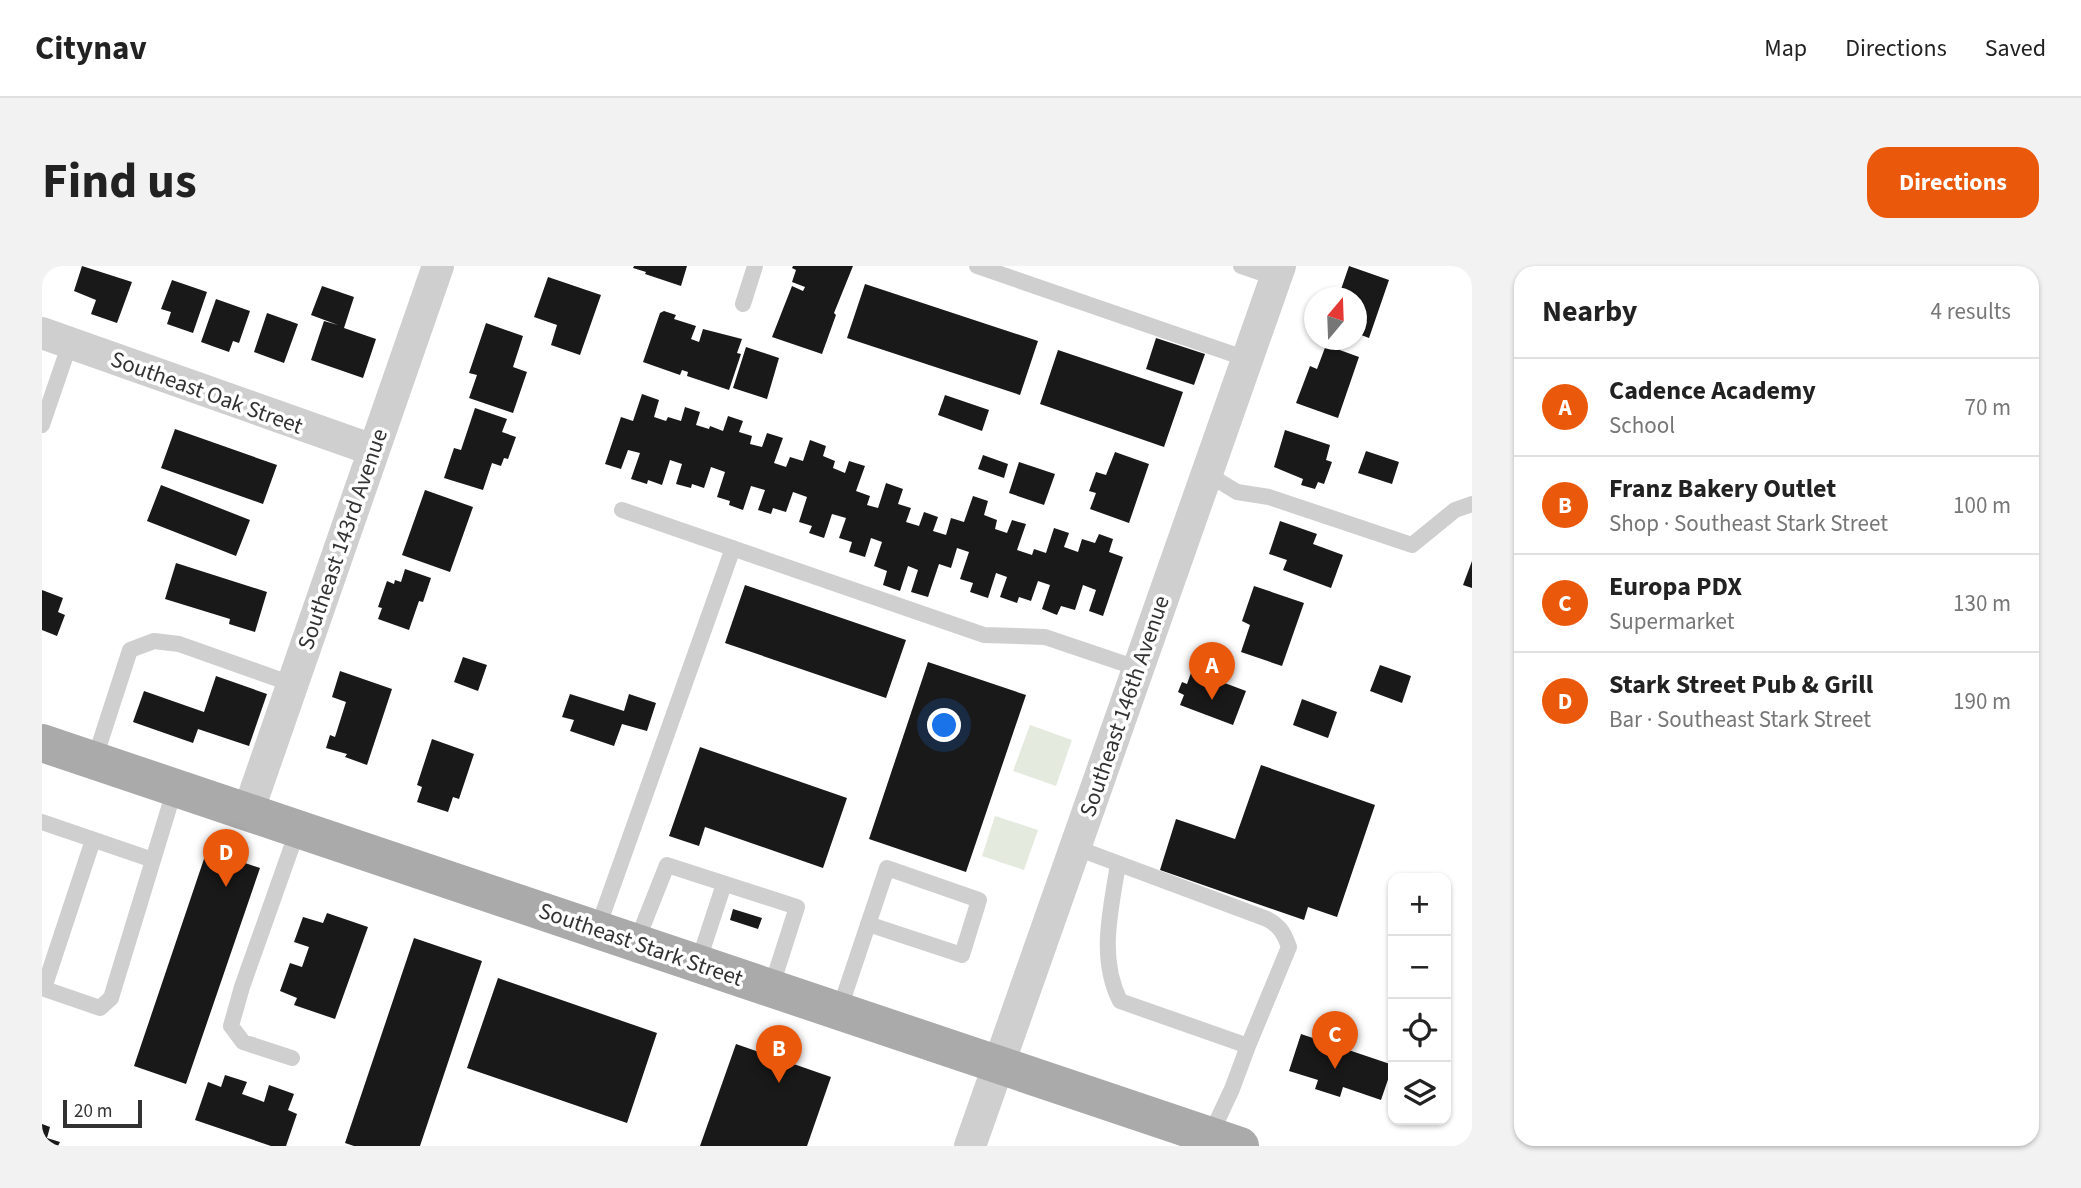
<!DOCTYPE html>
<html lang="en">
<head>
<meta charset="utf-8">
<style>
	body { margin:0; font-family:"Source Sans 3",sans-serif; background:#f2f2f2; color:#222 }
	.controls { position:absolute; right:21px; bottom:21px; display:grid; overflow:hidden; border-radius:14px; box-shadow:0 2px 5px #0004 }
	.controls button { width:63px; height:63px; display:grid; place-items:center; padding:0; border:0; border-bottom:2px solid #e0e0e0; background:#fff; color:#222; font:35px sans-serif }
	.compass { position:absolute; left:1262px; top:21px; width:63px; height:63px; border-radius:50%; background:#fff; box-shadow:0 2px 5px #0004; rotate:19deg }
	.scale { position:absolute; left:21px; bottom:18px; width:79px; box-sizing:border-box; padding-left:7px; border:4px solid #323232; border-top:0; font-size:19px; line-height:24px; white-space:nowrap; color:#323232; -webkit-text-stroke:5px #fff; paint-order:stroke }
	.you { position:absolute; left:903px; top:460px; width:24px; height:24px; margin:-18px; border:5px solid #fff; border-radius:50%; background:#1a73e8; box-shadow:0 0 0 10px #1a73e833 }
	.badge { display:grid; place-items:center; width:46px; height:46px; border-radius:50%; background:#ea580c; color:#fff; font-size:23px; font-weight:700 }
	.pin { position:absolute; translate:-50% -58px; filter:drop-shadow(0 2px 4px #0008) }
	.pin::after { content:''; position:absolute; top:37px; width:24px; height:21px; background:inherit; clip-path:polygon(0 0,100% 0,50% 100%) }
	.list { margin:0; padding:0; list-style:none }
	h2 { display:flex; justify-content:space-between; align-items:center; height:91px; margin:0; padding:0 28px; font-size:30px }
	h2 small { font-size:23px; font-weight:400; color:#767676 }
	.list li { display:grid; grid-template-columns:46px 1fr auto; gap:21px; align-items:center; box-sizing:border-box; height:98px; padding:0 28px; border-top:2px solid #e0e0e0 }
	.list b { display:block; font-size:26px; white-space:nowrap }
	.list p { margin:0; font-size:23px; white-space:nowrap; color:#767676 }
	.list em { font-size:23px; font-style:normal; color:#767676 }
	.icon { flex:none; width:38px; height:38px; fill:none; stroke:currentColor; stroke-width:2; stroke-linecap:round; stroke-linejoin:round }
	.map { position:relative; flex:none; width:1430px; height:880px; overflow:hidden; border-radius:21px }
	header { display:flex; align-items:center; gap:42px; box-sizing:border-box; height:98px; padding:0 35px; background:#fff; border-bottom:2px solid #e0e0e0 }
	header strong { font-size:33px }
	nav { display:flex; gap:38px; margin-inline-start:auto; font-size:24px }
	.intro { display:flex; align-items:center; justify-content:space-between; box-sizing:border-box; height:168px; padding:0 42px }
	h1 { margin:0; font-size:49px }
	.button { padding:18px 32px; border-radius:21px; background:#ea580c; color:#fff; font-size:24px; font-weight:700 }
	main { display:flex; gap:42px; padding:0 42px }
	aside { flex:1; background:#fff; border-radius:21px; box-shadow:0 2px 5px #0004 }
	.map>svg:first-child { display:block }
</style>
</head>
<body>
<header>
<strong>Citynav</strong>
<nav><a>Map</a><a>Directions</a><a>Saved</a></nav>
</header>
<div class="intro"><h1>Find us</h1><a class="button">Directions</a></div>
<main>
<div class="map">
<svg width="1430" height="880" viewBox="0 0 1430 880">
	<rect width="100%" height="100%" fill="#fff"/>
	<path fill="#e4eade" d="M988,459L1030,474L1014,520L971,505Z
		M953,550L996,564L982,604L940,590Z"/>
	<path fill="#191919" d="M40,0L90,16L75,57L49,48L54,34L32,25Z
		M592,0H645L639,20L603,8L604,6L591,2Z
		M751,0H811L792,47L794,49L780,88L730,71L750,20L761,25L763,21L750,16L754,4L750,2Z
		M1307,0L1347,14L1327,72L1314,67V32H1296Z
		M506,11L559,29L538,89L509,79L515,59L492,51Z
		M130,14L165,26L151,67L125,58L129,46L119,43Z
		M823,18L996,75L978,129L805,72Z
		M280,20L312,31L302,62L334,73L321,112L269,94L282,55L296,59L269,49Z
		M174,33L208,45L197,77L191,75L187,86L159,76Z
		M622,45L634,49L632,53L654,60L649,73L657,76L661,63L700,73L695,87L699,88L687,124L645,110L646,106L640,104L638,109L601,96L618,47Z
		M225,47L256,58L242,97L212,86Z
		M444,57L481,70L471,101L485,106L471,147L427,132L435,109L427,107Z
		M1114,72L1163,88L1152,119L1104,103Z
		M1284,79L1317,91L1296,152L1254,137L1268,100L1275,103Z
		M704,81L737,92L725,133L691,122Z
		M1016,84L1141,126L1122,181L998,138Z
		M600,128L617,134L612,151L624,155L626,151L639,155L643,141L658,146L654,159L667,163L668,160L681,165L686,150L701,155L697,166L710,170L708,178L720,181L725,167L741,172L732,197L744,201L748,191L761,195L768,174L784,180L781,190L793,195L791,202L803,207L807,195L823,200L814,225L828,230L825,239L836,242L844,217L861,223L856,238L869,242L864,256L877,260L882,246L896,251L891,265L904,269L909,252L922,256L931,230L946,235L942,249L955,254L953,263L965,267L970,254L984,258L975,284L990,289L992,283L1004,287L1012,262L1027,267L1022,281L1036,286L1040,273L1053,277L1057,268L1071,273L1067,286L1081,291L1061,350L1047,345L1054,324L1041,319L1033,344L1019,340L1015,349L1000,343L1008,319L996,315L989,335L977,331L975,337L958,331L965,311L954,307L946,332L928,326L931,317L918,313L927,286L915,282L909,302L897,298L886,331L869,326L876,304L866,300L858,325L841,319L845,305L832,300L840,276L829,272L823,291L807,286L810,276L797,272L804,252L790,248L782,272L767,267L770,260L757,256L765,231L751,226L744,246L731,242L729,248L716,244L723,224L709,220L701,244L687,239L688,235L675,231L683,206L669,201L662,222L650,218L649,222L634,218L640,198L628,194L620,219L606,214L605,218L589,213L598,187L586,184L579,203L563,198L579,151L591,155Z
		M903,129L947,144L940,165L896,149Z
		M433,142L465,153L460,166L474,171L466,193L462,192L459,200L450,197L441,224L402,212L412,182L419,184Z
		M133,163L235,199L221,238L119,202Z
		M1243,164L1288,179L1284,194L1290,196L1282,218L1276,216L1273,223L1259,219L1261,213L1232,201Z
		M1324,185L1357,196L1350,218L1316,207Z
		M1073,186L1107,198L1087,257L1048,243L1054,227L1047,225L1054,206L1064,209Z
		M941,189L966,198L962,212L936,203Z
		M977,196L1013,208L1002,239L967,227Z
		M119,219L208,254L194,290L105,255Z
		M383,224L431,241L408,306L360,289Z
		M1238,255L1275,268L1271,278L1301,289L1289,322L1241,304L1245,294L1227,288Z
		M1430,295V322L1421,319Z
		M134,297L225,326L213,366L187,358L188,353L123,333Z
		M363,303L389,312L381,336L377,335L367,364L336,353L340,342L336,341L345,315L352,318L353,314L359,316Z
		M703,319L864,374L844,432L683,377Z
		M1212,320L1262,337L1240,400L1199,386L1208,359L1200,355Z
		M0,324L21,332L16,346L23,349L15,370L0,364Z
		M421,391L445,399L436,425L412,416Z
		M886,396L984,429L924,606L827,573Z
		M1338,399L1369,410L1360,437L1328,425Z
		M1163,402L1182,409L1180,416L1204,425L1191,459L1138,439L1142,429L1136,426L1140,416L1145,418L1150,404L1161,408Z
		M298,405L350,423L325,499L303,491L305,488L284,482L288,469L293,471L304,436L290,431Z
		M174,410L225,428L207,480L156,463L151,477L91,456L102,425L162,446Z
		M528,428L582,445L587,428L614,437L605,465L580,458L572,480L528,465L532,454L520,451Z
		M1260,433L1295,446L1286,472L1251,459Z
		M390,473L432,488L417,533L411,531L406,546L375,536L380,521L375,519Z
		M658,481L805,532L781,602L663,561L657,580L627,570Z
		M1219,499L1333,539L1295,651L1266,641L1262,654L1118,604L1134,553L1193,573Z
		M165,584L218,602L144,818L92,800Z
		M691,643L720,652L716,663L688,654Z
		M285,647L326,661L293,753L252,739L255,732L238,725L248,697L260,701L267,681L252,676L261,651L281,657Z
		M372,672L440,695L378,880H312L303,877Z
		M456,712L615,767L585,857L425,802Z
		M1259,768L1351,799L1339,834L1301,821L1298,831L1273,823L1276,814L1247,805Z
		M694,778L789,811L765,880H658Z
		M183,809L205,816L200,828L222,836L227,819L252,828L246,844L255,848L244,880H229L153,854L166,816L179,821Z
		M0,858L8,861L5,872L18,876L16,880H0Z"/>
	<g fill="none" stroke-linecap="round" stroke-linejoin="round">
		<path stroke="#cfcfcf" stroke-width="16" d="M935,0L1205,93
			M1199,0L1234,12
			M701,38L713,0
			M0,159L28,77
			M1164,207L1195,226L1227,231L1370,279L1413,244L1430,238
			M580,244L942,369L1003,371L1095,402
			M52,495L88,384L112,375L137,378L250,418
			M0,556L111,594
			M1032,581L1225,653C1238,660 1242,667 1247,681L1206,780L1078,735C1056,691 1069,644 1076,598
			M555,664L691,282
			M594,677L625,599L755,641L729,722
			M656,697L682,618
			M0,722L58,742L69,732L133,522
			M2,722L51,574
			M797,745L845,602L937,634L920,689L826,658
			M250,792L201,776L189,760L200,721L256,563
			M1168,870L1190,823L1206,780"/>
		<path stroke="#cfcfcf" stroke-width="32" d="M0,67L331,184
			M206,546L396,0
			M928,880L1238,0"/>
		<path stroke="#aaa" stroke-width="38" d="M0,477L1198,880"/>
	</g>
	<g text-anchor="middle" stroke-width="7" stroke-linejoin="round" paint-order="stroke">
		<g font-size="23" fill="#323232" stroke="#fff">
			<text transform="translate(165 126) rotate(20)" y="8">Southeast Oak Street</text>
			<text transform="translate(300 273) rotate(-71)" y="8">Southeast 143rd Avenue</text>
			<text transform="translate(1082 440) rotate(-71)" y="8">Southeast 146th Avenue</text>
			<text transform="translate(599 678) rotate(19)" y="8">Southeast Stark Street</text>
		</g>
	</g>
</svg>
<div class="controls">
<button>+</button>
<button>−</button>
<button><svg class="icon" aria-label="locate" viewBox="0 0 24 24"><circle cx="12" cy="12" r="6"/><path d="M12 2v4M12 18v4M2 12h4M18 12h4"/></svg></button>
<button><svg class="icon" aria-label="layers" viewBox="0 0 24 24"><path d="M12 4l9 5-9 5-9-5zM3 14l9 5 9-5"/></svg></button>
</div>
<svg class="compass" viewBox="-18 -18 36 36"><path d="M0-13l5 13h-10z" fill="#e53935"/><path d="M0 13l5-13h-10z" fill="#767676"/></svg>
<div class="scale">20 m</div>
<div class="you"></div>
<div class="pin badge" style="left:1170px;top:434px">A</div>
<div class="pin badge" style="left:737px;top:817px">B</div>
<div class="pin badge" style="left:1293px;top:803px">C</div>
<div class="pin badge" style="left:184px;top:621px">D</div>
</div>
<aside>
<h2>Nearby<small>4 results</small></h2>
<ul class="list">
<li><span class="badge">A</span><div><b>Cadence Academy</b><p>School</p></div><em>70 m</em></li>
<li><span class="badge">B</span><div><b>Franz Bakery Outlet</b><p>Shop · Southeast Stark Street</p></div><em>100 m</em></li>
<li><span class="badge">C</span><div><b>Europa PDX</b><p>Supermarket</p></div><em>130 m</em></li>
<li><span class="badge">D</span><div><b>Stark Street Pub &amp; Grill</b><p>Bar · Southeast Stark Street</p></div><em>190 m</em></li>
</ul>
</aside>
</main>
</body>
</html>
